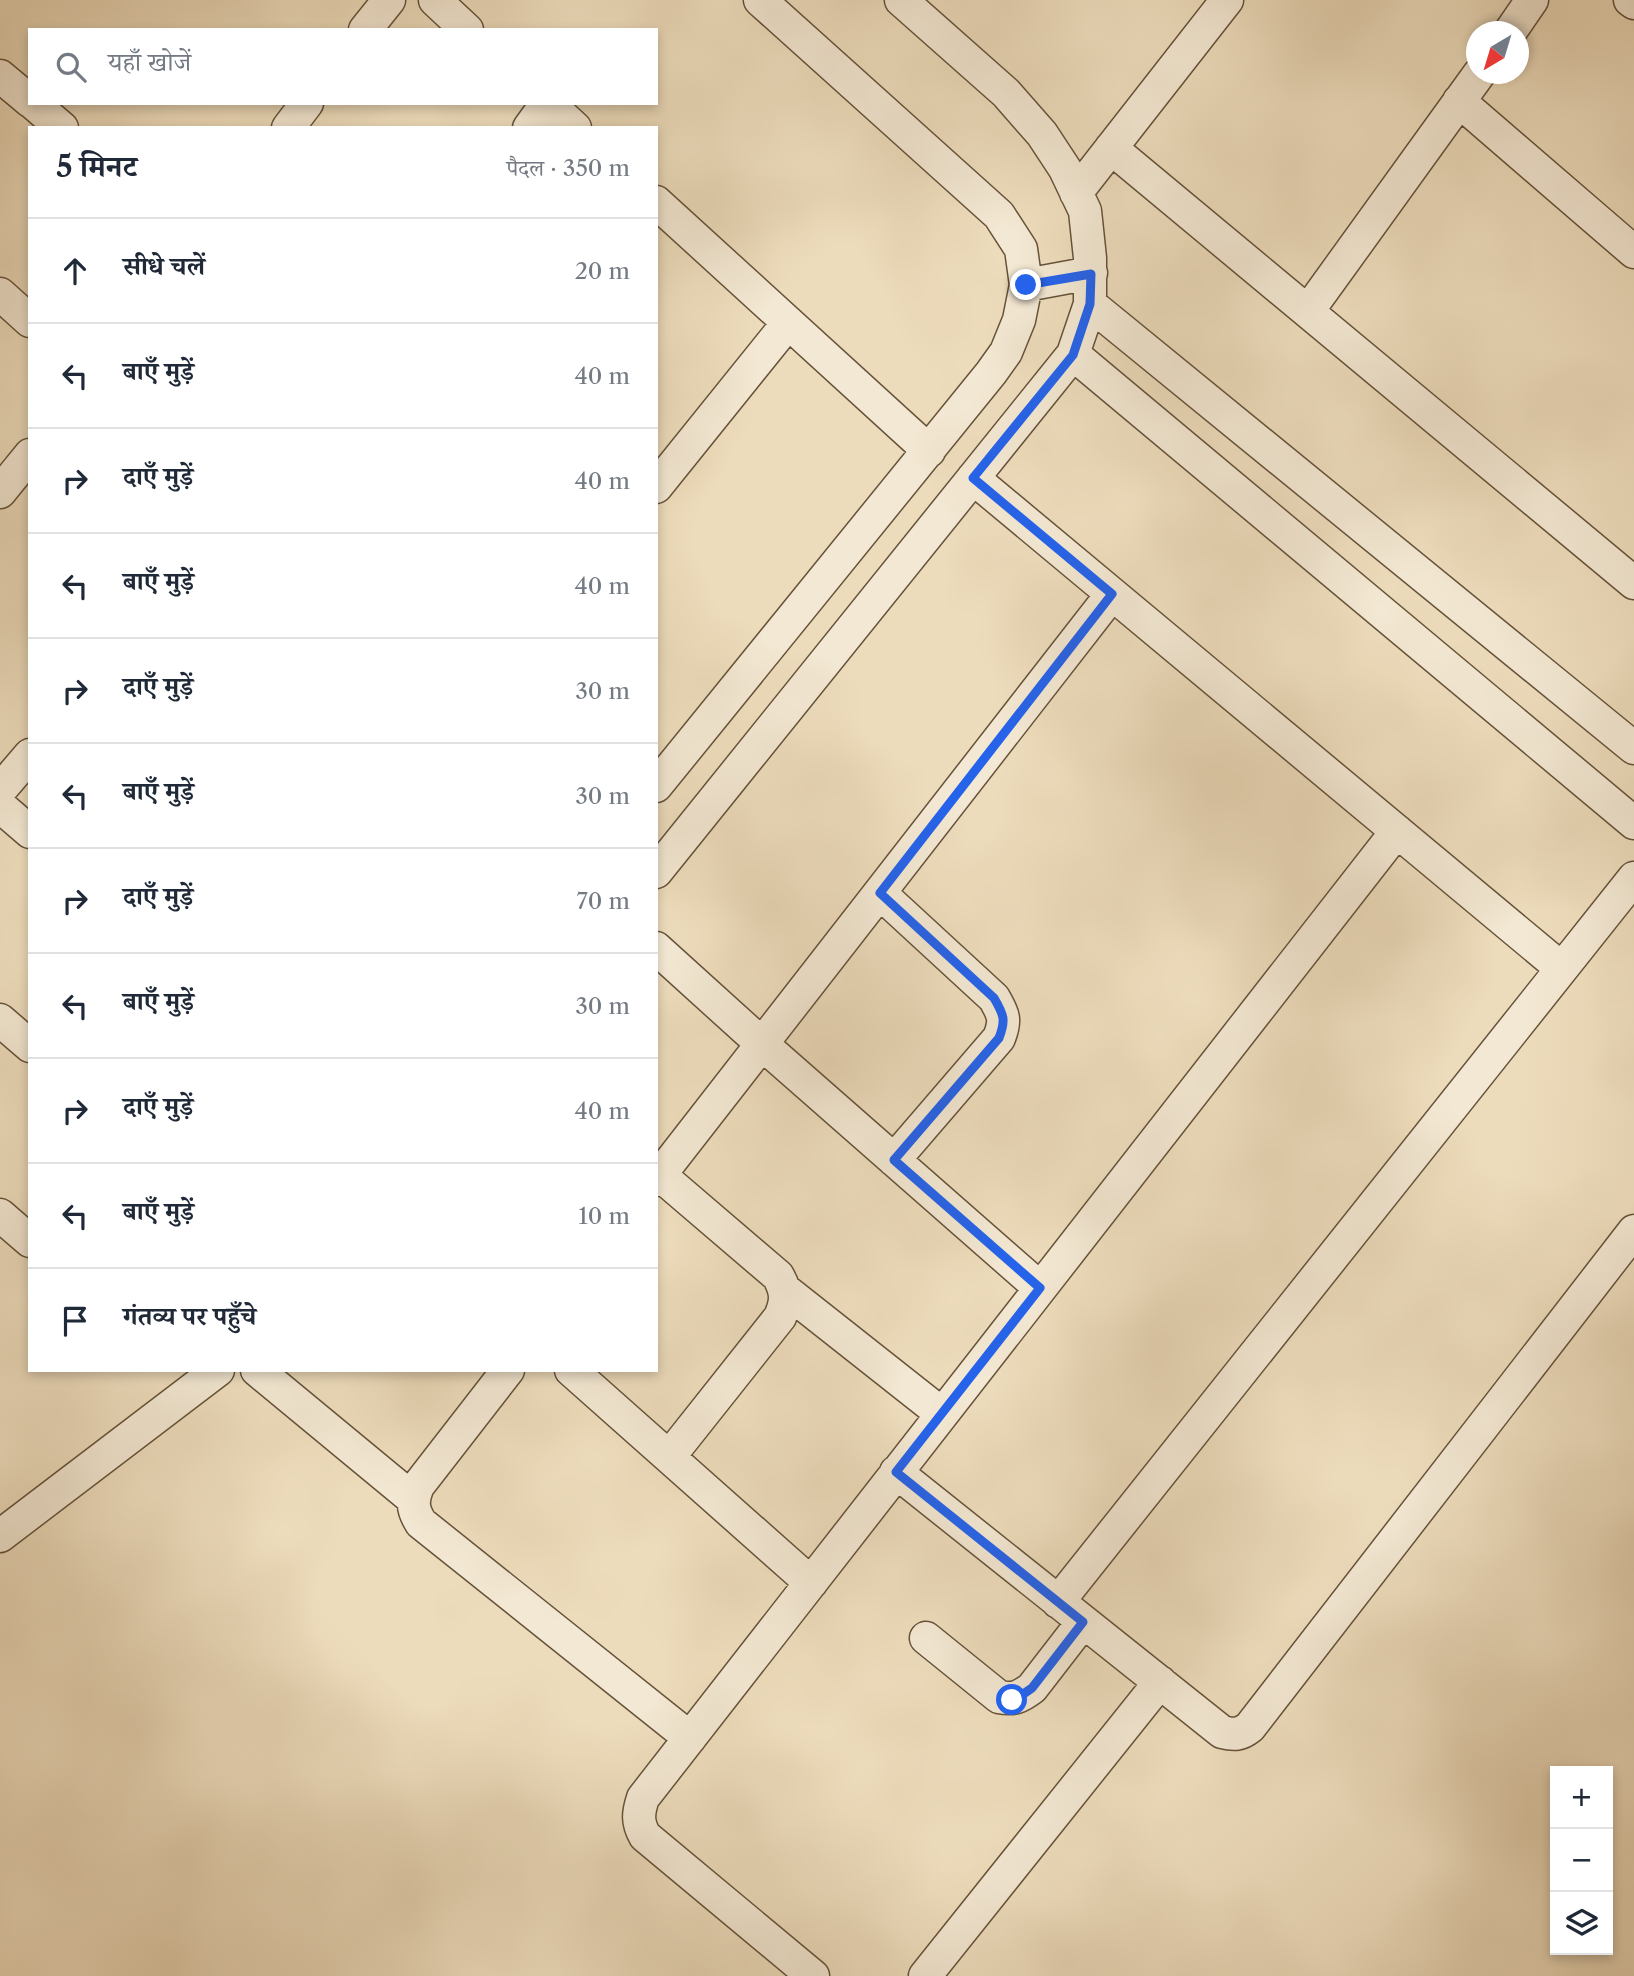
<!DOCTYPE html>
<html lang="hi">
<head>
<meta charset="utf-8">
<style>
	body { margin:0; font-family:"Libre Caslon Text","Noto Serif Devanagari",serif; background:#f2f2f3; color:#1f2937 }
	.controls { position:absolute; right:21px; bottom:21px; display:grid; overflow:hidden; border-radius:0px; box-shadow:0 4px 10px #0003 }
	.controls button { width:63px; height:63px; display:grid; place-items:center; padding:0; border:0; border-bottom:2px solid #e0e1e3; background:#fff; color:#1f2937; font:35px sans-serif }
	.compass { position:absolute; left:1466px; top:21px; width:63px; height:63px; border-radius:50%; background:#fff; box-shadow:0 4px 10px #0003; rotate:218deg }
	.stop { position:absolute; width:21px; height:21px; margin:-16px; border:5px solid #2563eb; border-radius:50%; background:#fff }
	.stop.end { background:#2563eb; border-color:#fff; box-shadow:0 2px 7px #0008 }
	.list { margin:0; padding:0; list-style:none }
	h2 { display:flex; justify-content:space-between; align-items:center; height:91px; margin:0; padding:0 28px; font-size:30px }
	h2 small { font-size:23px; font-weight:400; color:#747a83 }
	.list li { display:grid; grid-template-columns:46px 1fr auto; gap:21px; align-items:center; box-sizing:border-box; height:105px; padding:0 28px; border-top:2px solid #e0e1e3 }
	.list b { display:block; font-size:26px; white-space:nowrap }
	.list em { font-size:23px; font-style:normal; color:#747a83 }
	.icon { flex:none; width:38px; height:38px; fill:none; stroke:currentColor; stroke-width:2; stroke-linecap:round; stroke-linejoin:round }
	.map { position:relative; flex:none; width:1634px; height:1976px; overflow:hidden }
	.search { position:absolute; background:#fff; box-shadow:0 4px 10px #0003; left:28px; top:28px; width:630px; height:77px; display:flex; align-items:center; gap:18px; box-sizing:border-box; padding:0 24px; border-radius:0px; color:#747a83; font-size:26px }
	.panel { position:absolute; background:#fff; box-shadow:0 4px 10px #0003; left:28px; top:126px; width:630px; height:1246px; border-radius:0px }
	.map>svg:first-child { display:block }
</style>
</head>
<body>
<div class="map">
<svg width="1634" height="1976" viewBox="0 0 1634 1976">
	<rect width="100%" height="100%" fill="#eddcbc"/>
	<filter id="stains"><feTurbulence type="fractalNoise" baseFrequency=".00286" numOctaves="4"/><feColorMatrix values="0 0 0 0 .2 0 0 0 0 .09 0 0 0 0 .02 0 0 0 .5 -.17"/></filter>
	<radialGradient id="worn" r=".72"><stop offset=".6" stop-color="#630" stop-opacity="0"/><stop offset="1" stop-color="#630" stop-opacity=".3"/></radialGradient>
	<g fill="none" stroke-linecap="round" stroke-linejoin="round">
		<defs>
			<path id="street" d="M435,0L467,30
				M1630,0L1634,3
				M365,30L389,0
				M1510,32L1532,0
				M0,76L30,101
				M1459,101L1634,252
				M33,103L62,128
				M548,103L575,128
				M288,128L307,103
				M529,128L547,103
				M1111,148L1634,583
				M1076,193L1227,0
				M656,202L929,451
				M1026,285L1091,273
				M0,294L30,321
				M1090,304L1634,748
				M1308,311L1479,74
				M1073,354L1634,823
				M973,478L1561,968
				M656,487L788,323
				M0,492L30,455
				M656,786L991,373L1006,352L1019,320L1026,285L1021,249L999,215L760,0
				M0,790L30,755
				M0,806L30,832
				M656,872L1073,354L1090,304V258L1085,211L1065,169L1042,134L1006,93L901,0
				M880,893L994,998C1004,1015 1006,1020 999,1038L894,1160
				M656,948L762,1044L1040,1288
				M0,1020L30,1046
				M660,1175L778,1276C787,1292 787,1301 780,1317L669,1457
				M656,1180L1112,594
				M0,1215L30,1241
				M785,1290L942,1414
				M257,1370L413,1499
				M508,1370L418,1486C412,1501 412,1509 421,1523L690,1738
				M571,1370L811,1583
				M896,1472L1222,1732C1234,1735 1240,1735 1250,1727L1634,1231
				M0,1536L218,1370
				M1058,1602L1634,878
				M926,1638L999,1697C1014,1700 1020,1697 1032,1688L1083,1622
				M813,1976L645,1836C637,1822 638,1813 643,1798L1397,831
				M925,1976L1160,1682"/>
		</defs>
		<use href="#street" stroke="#66523a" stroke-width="35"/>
		<use href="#street" stroke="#f3e8d3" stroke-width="32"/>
	</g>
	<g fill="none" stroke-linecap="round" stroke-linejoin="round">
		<path stroke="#2563eb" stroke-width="9" d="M1012,1700L1022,1695L1032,1688L1083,1622L896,1472L1040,1288L894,1160L999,1038C1006,1020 1004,1015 994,998L880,893L1112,594L973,478L1073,355L1090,304L1091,274L1026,285"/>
	</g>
	<rect width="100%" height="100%" filter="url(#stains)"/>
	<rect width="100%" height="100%" fill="url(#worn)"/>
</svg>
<div class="controls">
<button>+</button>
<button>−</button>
<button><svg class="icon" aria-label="layers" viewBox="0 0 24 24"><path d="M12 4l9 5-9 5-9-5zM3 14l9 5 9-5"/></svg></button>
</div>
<svg class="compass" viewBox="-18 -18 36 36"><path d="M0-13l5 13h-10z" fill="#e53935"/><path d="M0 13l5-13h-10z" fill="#747a83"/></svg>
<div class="stop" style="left:1012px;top:1700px"></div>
<div class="stop end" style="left:1026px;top:285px"></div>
<div class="search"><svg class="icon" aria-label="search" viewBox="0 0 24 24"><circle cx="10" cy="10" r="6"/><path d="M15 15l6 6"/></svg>यहाँ खोजें</div>
<section class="panel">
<h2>5 मिनट<small>पैदल · 350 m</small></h2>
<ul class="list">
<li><svg class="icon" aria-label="ahead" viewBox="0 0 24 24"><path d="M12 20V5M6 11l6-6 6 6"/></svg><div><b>सीधे चलें</b></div><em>20 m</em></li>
<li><svg class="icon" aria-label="left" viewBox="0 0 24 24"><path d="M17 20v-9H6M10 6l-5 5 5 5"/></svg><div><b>बाएँ मुड़ें</b></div><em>40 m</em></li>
<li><svg class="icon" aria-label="right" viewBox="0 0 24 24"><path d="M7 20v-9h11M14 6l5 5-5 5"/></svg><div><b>दाएँ मुड़ें</b></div><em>40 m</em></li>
<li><svg class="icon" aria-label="left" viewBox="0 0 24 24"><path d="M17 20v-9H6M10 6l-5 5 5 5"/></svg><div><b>बाएँ मुड़ें</b></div><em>40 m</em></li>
<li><svg class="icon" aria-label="right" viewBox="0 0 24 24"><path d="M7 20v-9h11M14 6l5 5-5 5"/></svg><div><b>दाएँ मुड़ें</b></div><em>30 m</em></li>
<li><svg class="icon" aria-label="left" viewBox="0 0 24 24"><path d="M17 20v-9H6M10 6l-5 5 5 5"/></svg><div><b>बाएँ मुड़ें</b></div><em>30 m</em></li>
<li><svg class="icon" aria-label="right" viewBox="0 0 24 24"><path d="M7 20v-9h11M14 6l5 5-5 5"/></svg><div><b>दाएँ मुड़ें</b></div><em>70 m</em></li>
<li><svg class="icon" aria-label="left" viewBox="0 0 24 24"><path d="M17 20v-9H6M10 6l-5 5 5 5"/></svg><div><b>बाएँ मुड़ें</b></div><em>30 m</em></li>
<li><svg class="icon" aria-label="right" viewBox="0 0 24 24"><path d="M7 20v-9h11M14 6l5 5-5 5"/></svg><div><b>दाएँ मुड़ें</b></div><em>40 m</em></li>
<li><svg class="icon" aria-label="left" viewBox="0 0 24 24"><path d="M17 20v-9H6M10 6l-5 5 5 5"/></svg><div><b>बाएँ मुड़ें</b></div><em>10 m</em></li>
<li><svg class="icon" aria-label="arrive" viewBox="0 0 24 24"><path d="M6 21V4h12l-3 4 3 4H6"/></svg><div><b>गंतव्य पर पहुँचे</b></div></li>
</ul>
</section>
</div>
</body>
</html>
